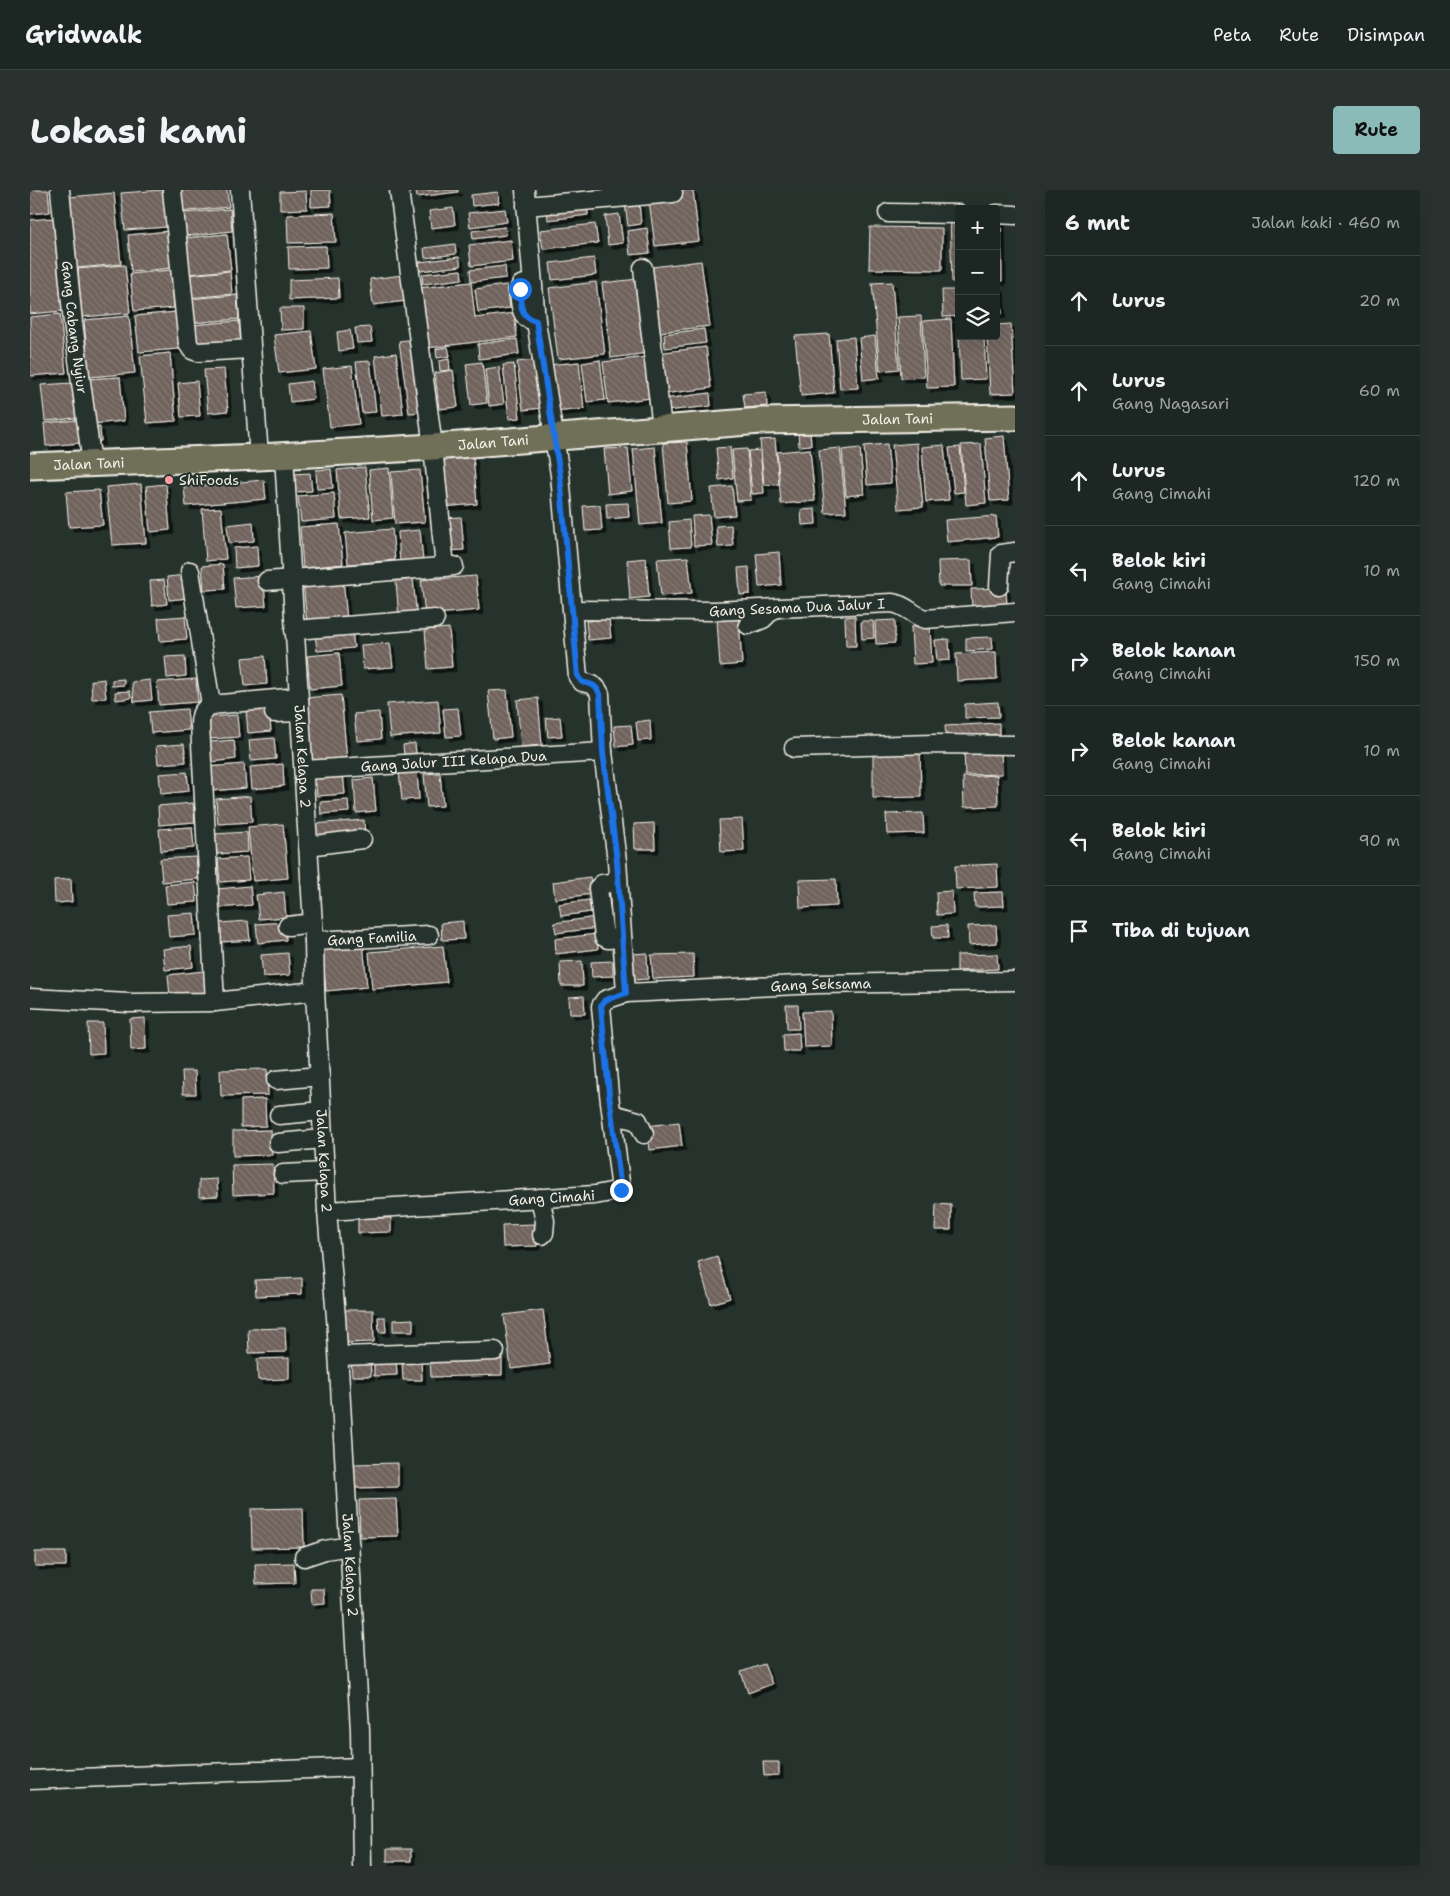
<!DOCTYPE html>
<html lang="id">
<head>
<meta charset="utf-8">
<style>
	body { margin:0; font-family:"Shantell Sans",sans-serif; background:#29322f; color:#f1f3f6 }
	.controls { position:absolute; right:15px; top:15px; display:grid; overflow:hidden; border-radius:5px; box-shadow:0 5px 20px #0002 }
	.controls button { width:45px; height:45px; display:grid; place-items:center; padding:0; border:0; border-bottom:1px solid #3a4340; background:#1c2622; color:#f1f3f6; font:25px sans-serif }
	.stop { position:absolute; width:15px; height:15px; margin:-11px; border:4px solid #1a73e8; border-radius:50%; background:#fff }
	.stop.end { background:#1a73e8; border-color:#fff; box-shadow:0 1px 5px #0008 }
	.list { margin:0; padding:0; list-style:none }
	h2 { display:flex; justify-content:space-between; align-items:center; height:65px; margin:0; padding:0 20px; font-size:21px }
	h2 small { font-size:16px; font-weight:400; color:#a0a5a5 }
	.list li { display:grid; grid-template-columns:32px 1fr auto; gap:15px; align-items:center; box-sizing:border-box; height:90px; padding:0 20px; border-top:1px solid #3a4340 }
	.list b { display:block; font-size:19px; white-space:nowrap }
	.list p { margin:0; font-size:16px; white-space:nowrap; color:#a0a5a5 }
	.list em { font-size:16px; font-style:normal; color:#a0a5a5 }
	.icon { flex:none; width:28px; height:28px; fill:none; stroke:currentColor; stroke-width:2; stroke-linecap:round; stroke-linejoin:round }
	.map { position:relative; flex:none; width:985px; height:1676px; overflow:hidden; border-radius:5px }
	header { display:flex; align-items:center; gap:30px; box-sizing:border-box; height:70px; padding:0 25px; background:#1c2622; border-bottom:1px solid #3a4340 }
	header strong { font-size:24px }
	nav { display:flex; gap:28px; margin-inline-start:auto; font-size:18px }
	.intro { display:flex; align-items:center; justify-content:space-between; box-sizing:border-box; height:120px; padding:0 30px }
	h1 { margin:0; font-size:35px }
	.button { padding:12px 22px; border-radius:5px; background:#8bbbb9; color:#111; font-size:18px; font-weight:700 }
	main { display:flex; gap:30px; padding:0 30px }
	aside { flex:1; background:#1c2622; border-radius:5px; box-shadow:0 5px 20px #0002 }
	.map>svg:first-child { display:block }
</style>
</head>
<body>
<header>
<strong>Gridwalk</strong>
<nav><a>Peta</a><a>Rute</a><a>Disimpan</a></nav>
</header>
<div class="intro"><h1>Lokasi kami</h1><a class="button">Rute</a></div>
<main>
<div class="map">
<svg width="985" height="1676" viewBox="0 0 985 1676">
	<defs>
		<pattern id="building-back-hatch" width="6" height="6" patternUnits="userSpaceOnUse" patternTransform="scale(1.25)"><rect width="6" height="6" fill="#6f625c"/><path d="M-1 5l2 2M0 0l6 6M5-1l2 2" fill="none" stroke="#847973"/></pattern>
		<filter id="shadow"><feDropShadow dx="4" dy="4" stdDeviation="0" flood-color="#0009"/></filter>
	</defs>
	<rect width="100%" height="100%" fill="#26332d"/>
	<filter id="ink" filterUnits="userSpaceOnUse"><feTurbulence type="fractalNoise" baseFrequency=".02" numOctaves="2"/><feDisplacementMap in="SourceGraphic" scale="10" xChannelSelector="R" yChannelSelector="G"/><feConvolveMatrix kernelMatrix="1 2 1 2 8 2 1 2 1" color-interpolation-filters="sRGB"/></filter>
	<g filter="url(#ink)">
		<path fill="url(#building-back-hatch)" stroke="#f4f1e8" filter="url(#shadow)" d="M0,0H18L20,22L0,24Z
			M133,0L137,37L95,40L91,3Z
			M146,0H197L199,17L148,22Z
			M281,0H300L301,16L281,17Z
			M386,0H428V2L387,7Z
			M644,0H663L669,51L625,56L618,3Z
			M276,1L277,19L250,20V2Z
			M468,2L469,13L442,16L441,5Z
			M84,3L91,74L46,78L39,7Z
			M609,12L611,34L598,36L595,14Z
			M557,14L558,25L518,30L517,18Z
			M423,18L425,35L401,38L399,21Z
			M200,19L202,41L156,46L154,23Z
			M475,19L477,32L440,37L438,23Z
			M304,23L306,52L258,53L257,25Z
			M589,24L593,53L578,55L575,26Z
			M920,27H929V92H922Z
			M966,27H971L972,91H966Z
			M23,28L32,121L0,124V30Z
			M565,34L568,53L513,59L510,40Z
			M475,37L476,45L443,49L442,41Z
			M840,37L912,38V80L839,79Z
			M617,38L620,63L600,65L597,41Z
			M139,41L142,78L101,82L98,45Z
			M197,44L201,80L158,84L155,48Z
			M481,50L483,71L441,76L439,55Z
			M425,54L426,64L395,68L394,58Z
			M296,56L297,78L259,79L258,57Z
			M429,67L431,76L390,81L389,72Z
			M564,68L566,85L522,90L520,73Z
			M671,71L680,136L630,142L622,77Z
			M95,75L100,123L52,127L48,79Z
			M475,76L476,88L441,92L440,80Z
			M141,80L144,118L104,121L100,84Z
			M431,80L432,89L393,94L392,84Z
			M200,81L202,104L158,108L156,85Z
			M373,85L376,111L343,115L340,89Z
			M308,88L309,108L259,110V90Z
			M608,89L617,163L581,168L572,93Z
			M441,92L445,128L484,123L487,147L397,158L389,98Z
			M566,92L575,164L528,169L519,98Z
			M862,92L869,179L850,181L842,93Z
			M477,95L480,118L448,122L445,99Z
			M966,98H970L972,124L966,125Z
			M912,100H929V126L913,127Z
			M207,105L209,129L160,133L158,109Z
			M250,118H274V139L251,140Z
			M146,122L149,159L109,162L105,126Z
			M30,124L36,183L0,186V127Z
			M99,126L105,183L59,187L54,130Z
			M891,126L894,187L871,188L868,127Z
			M921,129L924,197L897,198L893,131Z
			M209,131L211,154L165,159L162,135Z
			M981,134L985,203L960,204L957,146H966V135Z
			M340,137L342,152L327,153L325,138Z
			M674,139L676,153L635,158L634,144Z
			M320,140L323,159L309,161L307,142Z
			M281,141L286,179L249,183L244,145Z
			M799,144L804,203L771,206L765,146Z
			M845,146L849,188L833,190L829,148Z
			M929,146H954L956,189L931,190Z
			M824,147L828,198L810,199L806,149Z
			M385,149L394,222L379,223L369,151Z
			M487,149L489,164L449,169L448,154Z
			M418,157L420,166L407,168L406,159Z
			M676,157L681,198L632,204L627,163Z
			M140,163L146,231L117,233L110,166Z
			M366,163L373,224L352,226L345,166Z
			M616,167L621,208L578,213L573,172Z
			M419,169L420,180L410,181L409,171Z
			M506,170L512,218L493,220L487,172Z
			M570,170L575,210L557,212L552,173Z
			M340,171L346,222L332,223L326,172Z
			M452,172L457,213L441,215L436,174Z
			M549,172L554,219L524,222L518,175Z
			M484,174L490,228L479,229L473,175Z
			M322,176L329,234L300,237L293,179Z
			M469,177L474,214L459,216L455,179Z
			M194,179L198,221L178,223L174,180Z
			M423,180L428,217L409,219L405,183Z
			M90,187L94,231L62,234L58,189Z
			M167,191L170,226L151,227L148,193Z
			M282,191L284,209L260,212L258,194Z
			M42,193L46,228L15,231L11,195Z
			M736,202L737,216L715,218L713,204Z
			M680,203L681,216L636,221L634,209Z
			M48,230L51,253L16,256L14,233Z
			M70,237L71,251L63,252L62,238Z
			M780,240L781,255L769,256L768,241Z
			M974,246L979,310L960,311L955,248Z
			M745,249L749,294L734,295L730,250Z
			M657,252L662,311L638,313L633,253Z
			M887,253L893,317L868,319L862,255Z
			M857,254L861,293L837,295L834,256Z
			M951,254L956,313L936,315L931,255Z
			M914,255L919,310L896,312L892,257Z
			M625,257L632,333L610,335L603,259Z
			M700,257L703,288L689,290L686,258Z
			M930,257L934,302L924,303L919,258Z
			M598,258L602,301L578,304L574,259Z
			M810,258L816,322L795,323L789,260Z
			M830,258L834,304L816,306L812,260Z
			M717,259L721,310L707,311L702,260Z
			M780,259L785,311L751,314L747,262Z
			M730,260L734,303L722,304L718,261Z
			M443,266L447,314L412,317L408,269Z
			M335,277L340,327L311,329L307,280Z
			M359,278L363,328L343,330L339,280Z
			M301,279L303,298L287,299L286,280Z
			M390,280L395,332L365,334L361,282Z
			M280,283L282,301L265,302L263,284Z
			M234,290L236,309L156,316L154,297Z
			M111,294L116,353L82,355L76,297Z
			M136,294L140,340L120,342L116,296Z
			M702,296L705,325L684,327L681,298Z
			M69,300L73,335L39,337L36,302Z
			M304,303L306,329L271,332L268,306Z
			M598,313L599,327L577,329L576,314Z
			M570,315L572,340L555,341L553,316Z
			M191,318L196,369L176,371L172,319Z
			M785,319L786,334L772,335L771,320Z
			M679,325L682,355L664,356L662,326Z
			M966,326L968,347L917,352L915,330Z
			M431,327L434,360L416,361L413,328Z
			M659,330L661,357L641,358L639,332Z
			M223,332L224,351L199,353L197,335Z
			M309,334L313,374L273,378L270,337Z
			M701,335L703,356L688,357L686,336Z
			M362,339L365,370L318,374L315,343Z
			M390,340L393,371L370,373L368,342Z
			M227,356L228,376L205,378L204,358Z
			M749,362L751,395L729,397L726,364Z
			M658,367L662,403L631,406L627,369Z
			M616,368L619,407L600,409L597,370Z
			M941,370L942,396H909L908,371Z
			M193,374L195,399L174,400L172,376Z
			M719,377L720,404L710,405L708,378Z
			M156,385L158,408L139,410L137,387Z
			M233,386L236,416L206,418L203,388Z
			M446,386L449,420L395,425L391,390Z
			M313,388L317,430L277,434L273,391Z
			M383,389L387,428L369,429L366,391Z
			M134,390L137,414L122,416L120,391Z
			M976,398L977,417L942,419L941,399Z
			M155,426L157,449L130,451L128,428Z
			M825,426L826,456H816L815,427Z
			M579,429L581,448L558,450L556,431Z
			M709,429L712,474L690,476L687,430Z
			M865,430V453L846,454L845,431Z
			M831,431H843L844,448L832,449Z
			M900,436L902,473L883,474L881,437Z
			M419,438L422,477L398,479L395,440Z
			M322,440L324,458L287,461L285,443Z
			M962,447L963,459L936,461V448Z
			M919,449L920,470L907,471L905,450Z
			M360,453L363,477L333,479L331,455Z
			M966,462L967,489L927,491L926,464Z
			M309,463L312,496L280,499L277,466Z
			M155,466L156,486L137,488L135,467Z
			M235,466L237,494L215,496L212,468Z
			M74,489L76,508L62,509L61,491Z
			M94,489V495L82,496V490Z
			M166,489L168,512L129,515L127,492Z
			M120,490L122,510L104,512L102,492Z
			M477,500L481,547L463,549L458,501Z
			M100,501L101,508L86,510L85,502Z
			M311,505L317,570L279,573L273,508Z
			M508,508L512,555L491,557L487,510Z
			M408,510L411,543L360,547L357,514Z
			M968,512L969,527L935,528V514Z
			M239,518L241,541L218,543L216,520Z
			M428,518L431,546L416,547L413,519Z
			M157,519L159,540L121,543L119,522Z
			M349,522L351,549L327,551L324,524Z
			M207,525L209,547L180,549L178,527Z
			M530,527L532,546L518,547L516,528Z
			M620,530L621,550L608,551L606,532Z
			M969,533V544L916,547L915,536Z
			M601,535L603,555L586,557L584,536Z
			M244,548L246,569L221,571L219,550Z
			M204,550L206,569L182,572L180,552Z
			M385,553L386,563L374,565L373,555Z
			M154,554L156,572L128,574L126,556Z
			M890,557L891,607L843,608V558Z
			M971,558L972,584L935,585L934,559Z
			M214,574L216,598L181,601L178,577Z
			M253,574L254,596L222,599L220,577Z
			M387,580L389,609L372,610L369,582Z
			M157,582L159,601L131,604L129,584Z
			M313,582L315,604L287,606L285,584Z
			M410,583L413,616L397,617L394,584Z
			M967,585L968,616L934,617L933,587Z
			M343,588L346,621L326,623L324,590Z
			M220,606L222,632L188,634L186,609Z
			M318,610L319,622L291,624L290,612Z
			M163,613L165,632L129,635L128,616Z
			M893,623L894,643L857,644L856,624Z
			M712,629L714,661L691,662L689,630Z
			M334,630L335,645L284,649L283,634Z
			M624,633L625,659H605L604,634Z
			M253,634L258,688L223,691L218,637Z
			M162,637L164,658L131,661L129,639Z
			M217,642L218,662L187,664L185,644Z
			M166,667L168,689L132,692L130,669Z
			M217,667L219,690L190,692L188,669Z
			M967,674L968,697L926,699L925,676Z
			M560,687L562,704L525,709L523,692Z
			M41,689L42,712L25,713L24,690Z
			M806,689L807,716L770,718L769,690Z
			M165,692L167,712L137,714L135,695Z
			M220,696L222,715L189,718L187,699Z
			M922,701L923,724L907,725L906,702Z
			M254,702L256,727L229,729L226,705Z
			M973,702L974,716L945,717L944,703Z
			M559,710L561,722L531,726L529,714Z
			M164,723L166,745L139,747L137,725Z
			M566,727L567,738L526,743L524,733Z
			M218,731L220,750L191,752L189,733Z
			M433,731L434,749L412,750L411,733Z
			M255,732L256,750L228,753L226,734Z
			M917,735L918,748H903L902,736Z
			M966,735L967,753L939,755L938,736Z
			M566,744L568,759L526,764L525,749Z
			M333,752L337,797L296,801L292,756Z
			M161,756L163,777L135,780L133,759Z
			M413,756L417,792L342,799L339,762Z
			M258,763L260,785L233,787L231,765Z
			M617,763L618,789L603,790L602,764Z
			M663,764L664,787L623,789L621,765Z
			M967,764L968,779L927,781V765Z
			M552,771L553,796H531L530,772Z
			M583,771V786L562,787L561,772Z
			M174,781L176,804L140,807L138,785Z
			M554,806L555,824H540L539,807Z
			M756,815H768L769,839H757Z
			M801,821L802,856L774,857L772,822Z
			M115,828L116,859L101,860L100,829Z
			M58,833H73L74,863L59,864Z
			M769,843L770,861H754L753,844Z
			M237,879L238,905L191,906L190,880Z
			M152,881H165L166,904H153Z
			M235,909L236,936L211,937V910Z
			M649,932L652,956L620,960L617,936Z
			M241,940L242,965L203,966V941Z
			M243,974L244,1003L203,1005L202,975Z
			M187,989L188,1006L169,1007V990Z
			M906,1014L921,1015V1040H905Z
			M328,1028H361V1042L328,1043Z
			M506,1034L507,1056L473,1057L472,1035Z
			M687,1066L700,1108L681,1114L668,1072Z
			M272,1088V1104L226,1106L225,1090Z
			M314,1120H343L344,1152L315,1153Z
			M513,1120L520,1174L481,1179L474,1125Z
			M348,1127H355L356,1142H349Z
			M383,1129V1141H363V1130Z
			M255,1138L256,1162L219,1163L218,1139Z
			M472,1166V1185L401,1187L400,1168Z
			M259,1168V1189L228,1190L227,1169Z
			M321,1168H340L341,1186H322Z
			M366,1168L367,1185L344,1186V1169Z
			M372,1169H391L392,1190H373Z
			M368,1273V1297L324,1298L323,1274Z
			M366,1309L368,1346L330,1347L329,1310Z
			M273,1318L274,1357L222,1358L221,1319Z
			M5,1362H36V1376H5Z
			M264,1373L265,1393L226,1394L225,1374Z
			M281,1399H294L295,1413L282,1414Z
			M734,1474L742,1494L718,1503L711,1482Z
			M733,1572H749V1585L734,1586Z
			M357,1659H381V1671H357Z"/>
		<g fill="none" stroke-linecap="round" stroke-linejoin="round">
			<defs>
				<g id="minor">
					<path id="s1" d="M30,0L43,133L62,274"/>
					<path d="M142,0L158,154L162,160L168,162L221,159"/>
					<path d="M210,0L229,267"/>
					<path d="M369,0L403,257L415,377"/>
					<path d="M496,16L643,3"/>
					<path d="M858,23L929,24"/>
					<path d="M966,24L985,25"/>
					<path d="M613,78L632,238"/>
					<path d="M501,92L491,95C488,101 490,121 495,126C497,130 502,130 506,131"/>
					<path id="s2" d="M254,266L284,751L285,801L297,1021L306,1127L330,1540L332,1676"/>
					<path d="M160,381L181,515"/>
					<path d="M237,391L424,376"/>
					<path d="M969,396L971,364L985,362"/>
					<path id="s3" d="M543,420L683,421L862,413C877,415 882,425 895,429L985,422"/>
					<path d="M718,435L733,429L743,419"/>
					<path d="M264,440L405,429"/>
					<path d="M244,523L269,522"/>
					<path d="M764,558L904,554L985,555"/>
					<path id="s4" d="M274,580L573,562"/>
					<path d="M278,656L332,649"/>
					<path d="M588,692L572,694L568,698L574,747L578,749L592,748"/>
					<path d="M258,736L283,733"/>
					<path id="s5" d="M284,751L399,745"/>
					<path id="s6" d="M596,803L789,794L985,791"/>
					<path d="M0,808L99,813L185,812L285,801"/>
					<path d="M185,812L170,535C170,525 172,520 181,515L268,507"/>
					<path d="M246,890L290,886"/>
					<path d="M582,924L608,931L614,944"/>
					<path d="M249,925L292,921"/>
					<path d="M248,953L293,949"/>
					<path d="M253,984L295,982"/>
					<path d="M510,1008L515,1031L514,1043L512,1045"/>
					<path id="s7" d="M297,1021L565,1005L591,1000L579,904L571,816L575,810L596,803L587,671L573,562L570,504C566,495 561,494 552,492L548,487L530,285L506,131L495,0"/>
					<path d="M309,1166L465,1161"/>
					<path d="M274,1367L295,1360L320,1356"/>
					<path d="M0,1590L330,1577"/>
				</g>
				<g id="highway">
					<path id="s8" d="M0,276L229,267L403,257L731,231L985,227"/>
				</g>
			</defs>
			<use href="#minor" stroke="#f4f1e8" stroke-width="21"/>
			<use href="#highway" stroke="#f4f1e8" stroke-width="29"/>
			<use href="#minor" stroke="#26332d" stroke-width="18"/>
			<use href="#highway" stroke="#706f59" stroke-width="25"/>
		</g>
	</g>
	<g fill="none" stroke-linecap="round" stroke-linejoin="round" filter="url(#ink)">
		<path stroke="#1a73e8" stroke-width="6" d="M490,99C492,114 488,127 506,131L530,285L548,487L552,492C561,494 566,495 570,504L573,562L587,671L596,803L575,810L571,816L579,904L591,1000"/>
	</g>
	<circle fill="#ff9aa2" stroke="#26332d" stroke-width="2" cx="139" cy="290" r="5"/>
	<g text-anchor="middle" stroke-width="4" stroke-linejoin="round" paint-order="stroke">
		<g font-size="14" fill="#f4f1e8" stroke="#26332d">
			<text dy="5" stroke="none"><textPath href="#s1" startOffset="138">Gang Cabang Nyiur</textPath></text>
			<text dy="5" stroke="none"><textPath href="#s8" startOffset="869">Jalan Tani</textPath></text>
			<text dy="5" stroke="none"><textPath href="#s8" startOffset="464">Jalan Tani</textPath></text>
			<text dy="5" stroke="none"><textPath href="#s8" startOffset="59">Jalan Tani</textPath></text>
			<text dy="5" stroke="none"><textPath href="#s3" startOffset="224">Gang Sesama Dua Jalur I</textPath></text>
			<text dy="5" stroke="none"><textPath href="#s2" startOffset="301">Jalan Kelapa 2</textPath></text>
			<text dy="5" stroke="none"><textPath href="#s4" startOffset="150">Gang Jalur III Kelapa Dua</textPath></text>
			<text dy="5" stroke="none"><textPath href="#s5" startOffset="58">Gang Familia</textPath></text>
			<text dy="5" stroke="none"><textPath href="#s6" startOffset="195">Gang Seksama</textPath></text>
			<text dy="5" stroke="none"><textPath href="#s2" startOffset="706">Jalan Kelapa 2</textPath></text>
			<text dy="5" stroke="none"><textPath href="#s7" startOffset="225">Gang Cimahi</textPath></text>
			<text dy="5" stroke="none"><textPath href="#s2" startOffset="1111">Jalan Kelapa 2</textPath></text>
		</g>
		<g font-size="14" fill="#f4f1e8" stroke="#26332d" text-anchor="start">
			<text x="149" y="295">ShiFoods</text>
		</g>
	</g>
</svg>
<div class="controls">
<button>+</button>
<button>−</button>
<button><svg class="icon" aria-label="layers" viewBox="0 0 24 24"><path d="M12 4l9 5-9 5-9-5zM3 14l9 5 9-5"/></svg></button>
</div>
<div class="stop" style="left:490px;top:99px"></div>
<div class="stop end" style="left:591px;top:1000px"></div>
</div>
<aside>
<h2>6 mnt<small>Jalan kaki · 460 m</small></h2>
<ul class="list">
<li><svg class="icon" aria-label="ahead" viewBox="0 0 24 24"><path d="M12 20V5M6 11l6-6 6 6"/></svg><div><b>Lurus</b></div><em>20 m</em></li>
<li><svg class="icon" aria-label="ahead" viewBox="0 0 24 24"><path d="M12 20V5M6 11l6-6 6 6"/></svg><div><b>Lurus</b><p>Gang Nagasari</p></div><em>60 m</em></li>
<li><svg class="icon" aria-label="ahead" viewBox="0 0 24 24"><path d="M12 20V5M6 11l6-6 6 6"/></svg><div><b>Lurus</b><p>Gang Cimahi</p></div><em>120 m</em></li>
<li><svg class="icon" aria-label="left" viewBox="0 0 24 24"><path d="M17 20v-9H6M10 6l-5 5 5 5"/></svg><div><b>Belok kiri</b><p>Gang Cimahi</p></div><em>10 m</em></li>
<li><svg class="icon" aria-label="right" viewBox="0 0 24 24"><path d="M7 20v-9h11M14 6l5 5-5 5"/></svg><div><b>Belok kanan</b><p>Gang Cimahi</p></div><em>150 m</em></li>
<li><svg class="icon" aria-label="right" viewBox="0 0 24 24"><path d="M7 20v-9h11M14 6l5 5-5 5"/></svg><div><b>Belok kanan</b><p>Gang Cimahi</p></div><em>10 m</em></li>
<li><svg class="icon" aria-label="left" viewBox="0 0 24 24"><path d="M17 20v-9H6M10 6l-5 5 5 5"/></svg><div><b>Belok kiri</b><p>Gang Cimahi</p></div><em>90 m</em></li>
<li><svg class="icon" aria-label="arrive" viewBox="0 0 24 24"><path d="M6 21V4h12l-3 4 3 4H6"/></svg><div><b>Tiba di tujuan</b></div></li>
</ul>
</aside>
</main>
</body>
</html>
